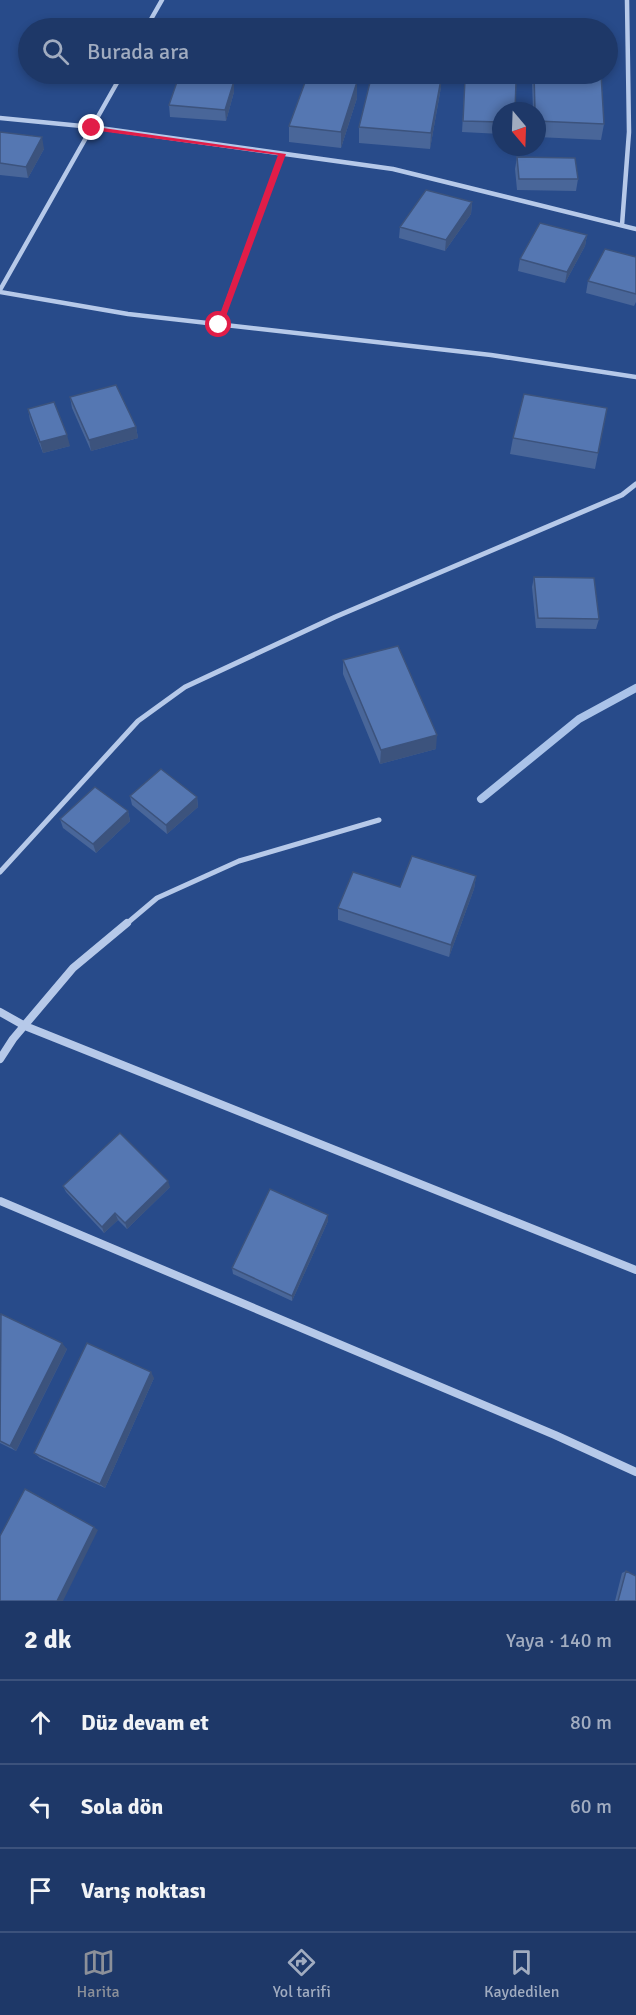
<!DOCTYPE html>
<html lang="tr">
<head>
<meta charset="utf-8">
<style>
	body { margin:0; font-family:Signika,sans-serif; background:#263f6e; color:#f1f3f6 }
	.compass { position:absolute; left:492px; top:102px; width:54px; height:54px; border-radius:50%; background:#1e3868; box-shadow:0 3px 9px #0003; rotate:161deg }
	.stop { position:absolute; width:18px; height:18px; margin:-14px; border:4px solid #e11d48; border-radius:50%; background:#fff }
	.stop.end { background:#e11d48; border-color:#fff; box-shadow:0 2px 6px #0008 }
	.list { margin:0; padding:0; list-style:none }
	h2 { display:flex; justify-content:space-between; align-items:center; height:78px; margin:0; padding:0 24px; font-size:26px }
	h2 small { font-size:20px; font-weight:400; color:#a1acc0 }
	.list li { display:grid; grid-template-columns:39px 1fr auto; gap:18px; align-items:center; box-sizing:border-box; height:84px; padding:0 24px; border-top:2px solid #3c527c }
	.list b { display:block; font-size:22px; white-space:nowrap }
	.list em { font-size:20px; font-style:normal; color:#a1acc0 }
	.icon { flex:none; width:33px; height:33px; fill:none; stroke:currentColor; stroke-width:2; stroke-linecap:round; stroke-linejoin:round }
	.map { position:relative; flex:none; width:636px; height:1601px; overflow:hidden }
	.search { position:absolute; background:#1e3868; box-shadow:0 3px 9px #0003; left:18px; right:18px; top:18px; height:66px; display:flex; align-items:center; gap:15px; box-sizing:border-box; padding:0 21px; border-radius:33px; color:#a1acc0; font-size:22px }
	.sheet { height:330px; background:#1e3868 }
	nav { display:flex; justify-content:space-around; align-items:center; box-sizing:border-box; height:84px; border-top:2px solid #3c527c; background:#1e3868; font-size:16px; color:#a1acc0 }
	nav a { display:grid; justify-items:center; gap:3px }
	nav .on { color:#8c9099 }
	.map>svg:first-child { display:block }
</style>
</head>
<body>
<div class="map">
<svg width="636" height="1601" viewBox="0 0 636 1601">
	<rect width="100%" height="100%" fill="#284b8a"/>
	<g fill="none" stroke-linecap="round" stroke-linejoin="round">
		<path stroke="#aac3e9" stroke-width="8" d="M481,799L579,719L636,688"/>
		<path stroke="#b6c9e9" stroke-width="4.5" d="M146,28L162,0
			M0,118L92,127L393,169L636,229
			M622,225L629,132L627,0
			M0,290L122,74
			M0,292L128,314L491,355L636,377
			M219,325L282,154"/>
		<path stroke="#b6c9e9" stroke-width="5" d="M0,872L138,721L185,687L335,617L622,495L636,484
			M125,925L157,898L239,861L379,820"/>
		<path stroke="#b6c9e9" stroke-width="8" d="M0,1012L25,1026L636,1270
			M0,1059L13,1039L73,968L127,923
			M0,1201L555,1435L636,1472"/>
	</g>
	<path fill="#496699" d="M533,74H601L604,124L601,140L537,137V111H533L532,80Z
		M465,79L501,111V134L462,132Z
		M234,81V92L226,121L170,117L169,105Z
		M441,87L430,149L359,143V127Z
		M357,98L341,148L289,142V126Z
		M0,132L44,149L28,178L0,175Z
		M517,157L578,179L576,191L517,190L515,169Z
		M472,202L471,214L445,251L399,238L400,227Z
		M587,235L585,246L565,283L518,271L520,259Z
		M636,257V302L634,306L586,293L588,281Z
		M70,397L136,427L138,438L91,451L72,408Z
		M607,408L595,469L510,454L513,438Z
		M28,409L70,446L43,453L30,420Z
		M534,577L599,619L596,629L536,628L532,587Z
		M343,660L436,749L380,764L343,674Z
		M130,796L197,797L198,807L167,834L132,805Z
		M128,811L130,821L96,853L63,828L60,819Z
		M476,876L474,889L449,957L338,920V908L400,887Z
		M63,1186L170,1187L127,1229L118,1220L104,1233L66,1192Z
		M328,1215V1221L292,1301L233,1274L232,1268Z
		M0,1315L67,1349L16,1451L0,1443Z
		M154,1378L105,1488L40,1458L34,1453Z
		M626,1571L636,1601H615L622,1573Z"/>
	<path fill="#3c537d" d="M442,74L441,87L430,149L431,133Z
		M234,81V92L226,121L225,110Z
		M357,82V98L341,148V132Z
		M42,137L44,149L28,178L26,167Z
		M472,202L471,214L445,251L446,240Z
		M587,235L585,246L565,283L567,272Z
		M136,427L138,438L91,451L89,440Z
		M67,435L70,446L43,453L40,442Z
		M437,735L436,749L380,764L381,750Z
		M197,797L198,807L167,834L166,825Z
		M128,811L130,821L96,853L93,844Z
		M476,876L474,889L449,957L451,945Z
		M168,1181L170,1187L127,1229L125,1223Z
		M115,1213L118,1220L104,1233L102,1227Z
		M328,1215V1221L292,1301V1296Z
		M62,1343L67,1349L16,1451L10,1446Z
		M151,1372L154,1378L105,1488L100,1484Z
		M94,1527L98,1530L63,1601H57Z"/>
	<path fill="#5577b2" stroke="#3c537d" stroke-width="1.5" d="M372,74H442L431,133L359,127Z
		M534,74H601L604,124L537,121V111H535Z
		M179,76L234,81L225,110L169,105Z
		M307,77L357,82L341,132L289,126Z
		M465,79L516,82L515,111H501V122L463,121Z
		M0,132L42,137L26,167L0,163Z
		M517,157L575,158L578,179H519Z
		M426,190L472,202L446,240L400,227Z
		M540,223L587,235L567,272L520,259Z
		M605,249L636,257V294L588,281Z
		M116,385L136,427L89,440L70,397Z
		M524,394L607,408L598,453L513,438Z
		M54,402L67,435L40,442L28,409Z
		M534,577L594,578L599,619L538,618Z
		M398,646L437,735L381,750L343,660Z
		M161,769L197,797L166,825L130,796Z
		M95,787L128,811L93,844L60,819Z
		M412,856L476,876L451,945L338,908L353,872L400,887Z
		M120,1133L168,1181L125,1223L115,1213L102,1227L63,1186Z
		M270,1189L328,1215L292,1296L232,1268Z
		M1,1314L62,1343L10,1446L0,1441Z
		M87,1343L151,1372L100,1484L34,1453Z
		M25,1489L94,1527L57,1601H0V1536Z
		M626,1571L636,1576V1601H618Z"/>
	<path fill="#e11d48" d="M89,126L286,154L222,327L216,325L278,155L92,130Z"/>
</svg>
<svg class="compass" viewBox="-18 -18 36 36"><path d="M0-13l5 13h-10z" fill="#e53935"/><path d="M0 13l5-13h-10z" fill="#a1acc0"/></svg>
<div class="stop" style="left:219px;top:325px"></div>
<div class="stop end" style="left:92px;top:128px"></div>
<div class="search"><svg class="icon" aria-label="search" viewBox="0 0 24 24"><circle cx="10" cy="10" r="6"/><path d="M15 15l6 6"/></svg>Burada ara</div>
</div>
<section class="sheet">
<h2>2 dk<small>Yaya · 140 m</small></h2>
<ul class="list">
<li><svg class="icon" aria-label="ahead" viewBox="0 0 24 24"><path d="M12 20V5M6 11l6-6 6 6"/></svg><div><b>Düz devam et</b></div><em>80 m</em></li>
<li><svg class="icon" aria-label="left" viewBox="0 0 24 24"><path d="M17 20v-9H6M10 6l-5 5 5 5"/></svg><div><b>Sola dön</b></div><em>60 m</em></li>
<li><svg class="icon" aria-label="arrive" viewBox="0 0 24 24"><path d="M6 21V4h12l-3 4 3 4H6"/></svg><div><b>Varış noktası</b></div></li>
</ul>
</section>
<nav>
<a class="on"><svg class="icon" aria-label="map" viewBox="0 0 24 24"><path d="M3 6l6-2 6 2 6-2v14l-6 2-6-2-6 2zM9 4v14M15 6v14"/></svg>Harita</a>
<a><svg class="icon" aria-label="directions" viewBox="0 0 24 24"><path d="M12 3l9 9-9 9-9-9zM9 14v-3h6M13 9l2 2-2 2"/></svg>Yol tarifi</a>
<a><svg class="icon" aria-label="saved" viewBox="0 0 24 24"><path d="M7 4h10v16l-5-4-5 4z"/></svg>Kaydedilen</a>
</nav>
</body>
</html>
